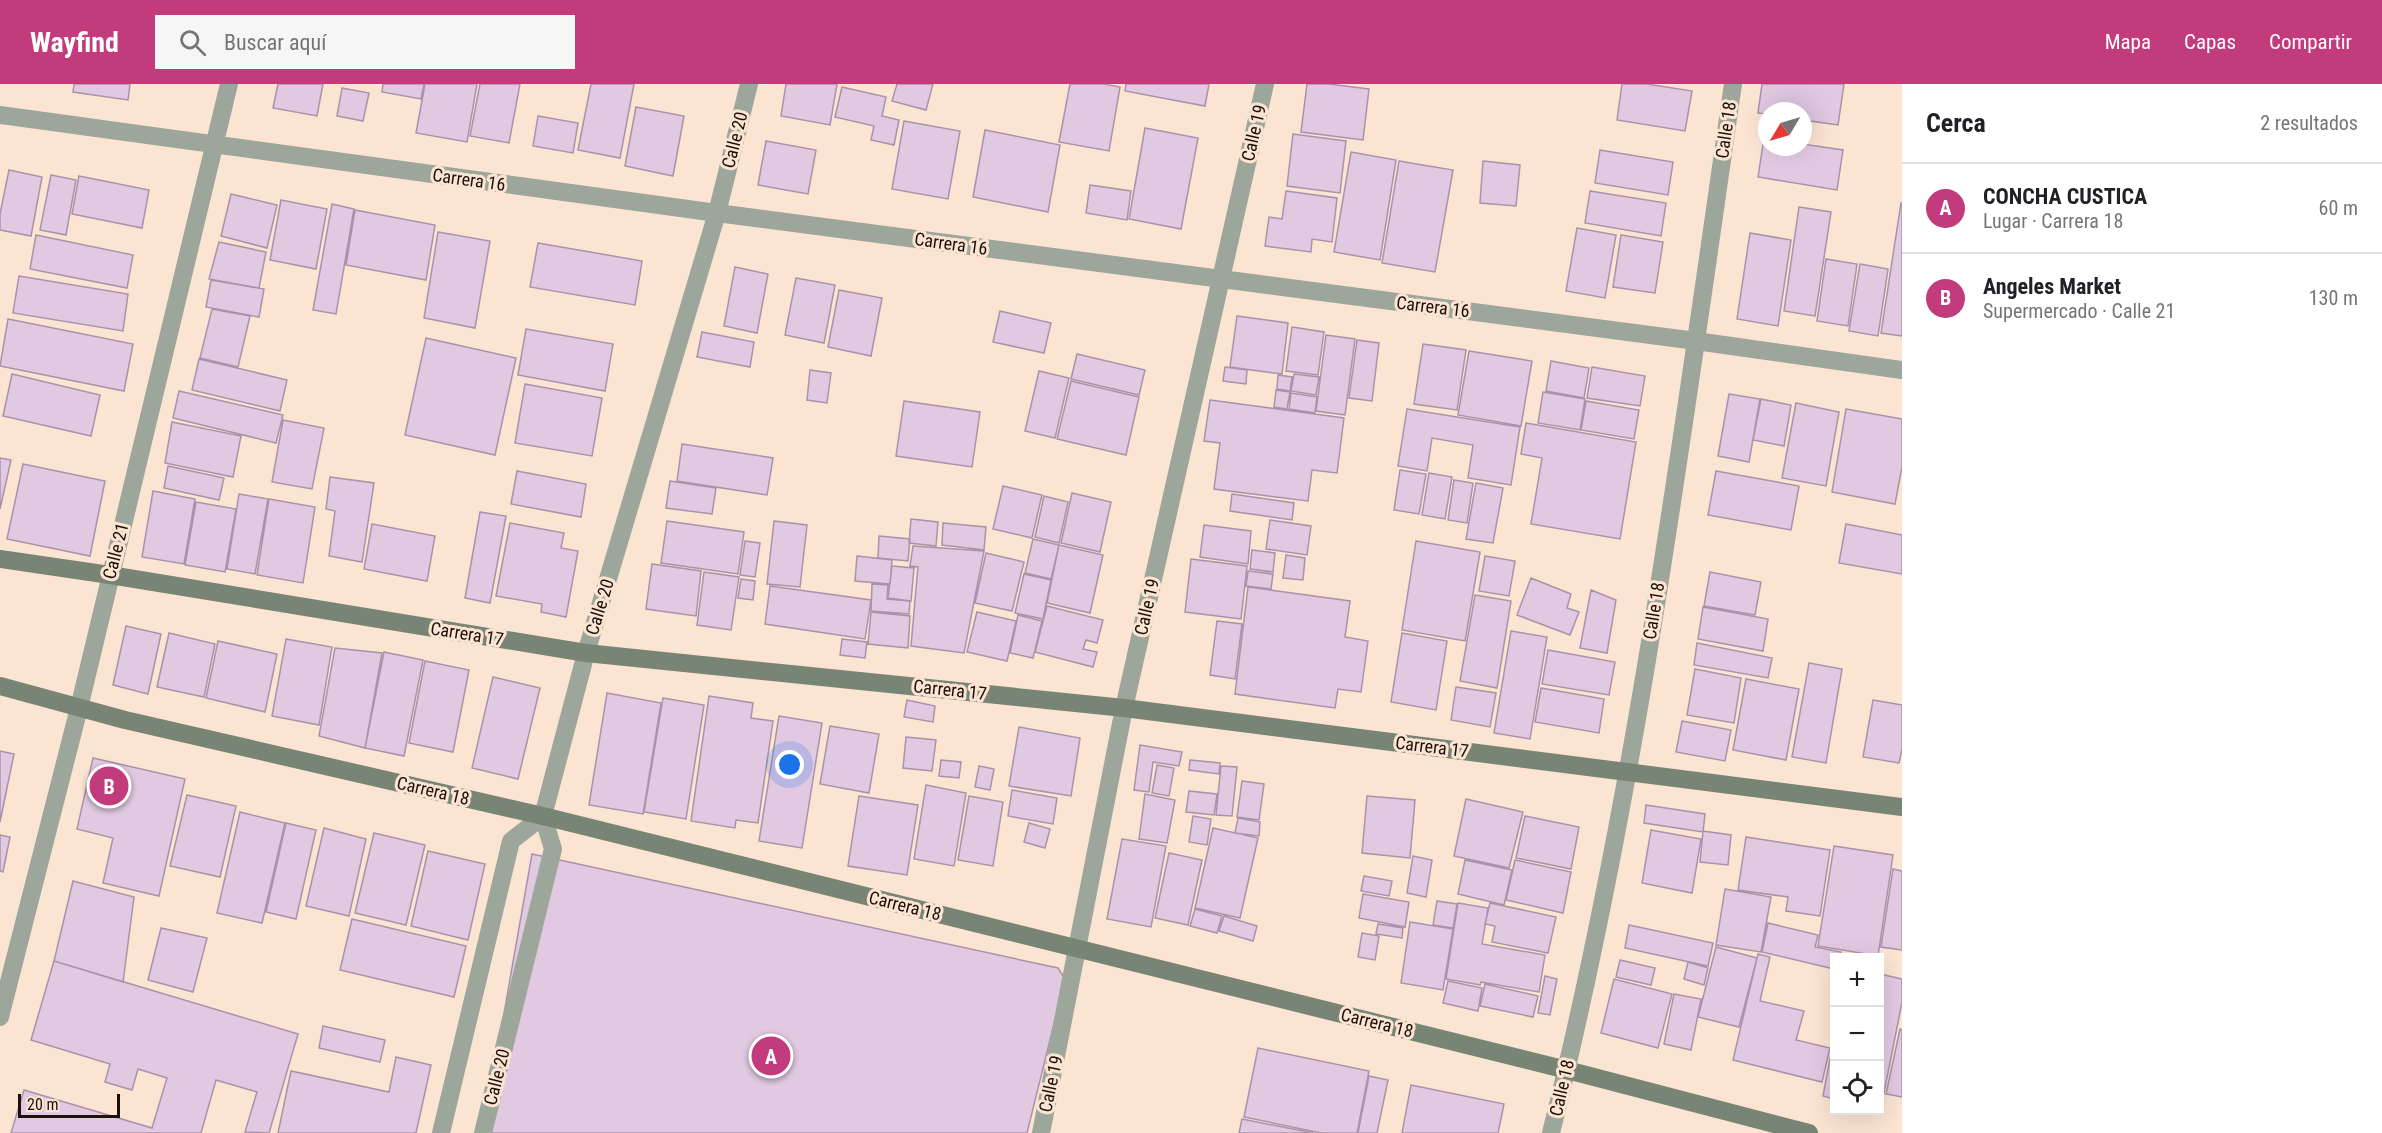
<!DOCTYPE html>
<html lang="es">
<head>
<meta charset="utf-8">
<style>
	body { margin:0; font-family:"Roboto Condensed",sans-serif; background:#f6f6f6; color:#202124 }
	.controls { position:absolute; right:18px; bottom:18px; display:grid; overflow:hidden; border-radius:0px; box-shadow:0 6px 24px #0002 }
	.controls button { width:54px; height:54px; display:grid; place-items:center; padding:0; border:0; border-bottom:2px solid #e0e0e0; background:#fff; color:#202124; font:30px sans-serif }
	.compass { position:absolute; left:1758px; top:18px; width:54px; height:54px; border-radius:50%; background:#fff; box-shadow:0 6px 24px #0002; rotate:232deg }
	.scale { position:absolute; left:18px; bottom:15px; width:102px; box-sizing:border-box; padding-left:6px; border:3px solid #1a1109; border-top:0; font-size:16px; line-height:21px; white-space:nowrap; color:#1a1109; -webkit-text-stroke:4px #fce4d3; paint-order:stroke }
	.you { position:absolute; left:790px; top:681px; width:21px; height:21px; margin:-15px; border:4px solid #fff; border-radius:50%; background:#1a73e8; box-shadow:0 0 0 9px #1a73e833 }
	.badge { display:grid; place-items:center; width:39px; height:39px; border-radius:50%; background:#c23c7d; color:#fff; font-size:20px; font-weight:700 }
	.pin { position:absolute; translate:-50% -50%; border:3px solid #fff; box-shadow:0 2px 6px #0006 }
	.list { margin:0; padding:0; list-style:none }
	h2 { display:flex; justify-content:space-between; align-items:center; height:78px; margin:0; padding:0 24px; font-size:26px }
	h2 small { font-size:20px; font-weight:400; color:#757577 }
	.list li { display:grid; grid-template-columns:39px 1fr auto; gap:18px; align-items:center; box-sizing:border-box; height:90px; padding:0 24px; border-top:2px solid #e0e0e0 }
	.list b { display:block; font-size:22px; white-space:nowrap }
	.list p { margin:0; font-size:20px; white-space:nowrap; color:#757577 }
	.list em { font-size:20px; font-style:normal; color:#757577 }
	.icon { flex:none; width:33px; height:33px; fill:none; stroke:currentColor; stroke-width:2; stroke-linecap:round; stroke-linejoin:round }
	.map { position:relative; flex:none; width:1902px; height:1049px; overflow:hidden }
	header { display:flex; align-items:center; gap:36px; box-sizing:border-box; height:84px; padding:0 30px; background:#c23c7d; color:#fff }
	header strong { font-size:28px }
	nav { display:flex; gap:33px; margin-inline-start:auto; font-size:21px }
	.search { width:420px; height:54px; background:#f6f6f6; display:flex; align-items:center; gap:15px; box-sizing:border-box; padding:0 21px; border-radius:0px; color:#757577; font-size:22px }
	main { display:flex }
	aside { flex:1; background:#fff }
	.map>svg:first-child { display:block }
</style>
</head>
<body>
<header>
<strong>Wayfind</strong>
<div class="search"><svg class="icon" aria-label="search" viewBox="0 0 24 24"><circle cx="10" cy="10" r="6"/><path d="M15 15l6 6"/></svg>Buscar aquí</div>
<nav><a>Mapa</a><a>Capas</a><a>Compartir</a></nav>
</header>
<main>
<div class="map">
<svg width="1902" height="1049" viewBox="0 0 1902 1049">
	<rect width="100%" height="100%" fill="#fce4d3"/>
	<path fill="#e1c9e2" stroke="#a992aa" stroke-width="1.5" d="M74,0H130L128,16L73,8Z
		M278,0H323L317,32L273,24Z
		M383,0H424L421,15L382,8Z
		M425,0H477L467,58L416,49Z
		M480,0H520L509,59L470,52Z
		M591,0H634L620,74L578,66Z
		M786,0H837L830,41L781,32Z
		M897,0H933L926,26L892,17Z
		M1070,0H1104L1120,3L1109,67L1059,58Z
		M1126,0H1209L1205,22L1125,7Z
		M1307,0H1329L1369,5L1363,56L1301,48Z
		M1622,0H1647L1692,7L1685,47L1617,36Z
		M1762,0H1844L1838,41L1803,36V27H1767V30L1758,29Z
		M842,3L886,13L882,32L899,36L894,61L871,56L874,42L835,33Z
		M342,4L369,9L363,37L337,32Z
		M636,23L684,32L673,92L625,82Z
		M538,32L578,39L573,69L533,62Z
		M904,37L960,47L948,115L892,105Z
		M1145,44L1198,54L1181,145L1129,135Z
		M985,46L1060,61L1048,128L973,113Z
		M1293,50L1346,57L1340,109L1287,102Z
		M1764,54H1767V63H1803V60L1843,66L1837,106L1758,93Z
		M766,57L816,66L808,110L758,101Z
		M1600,66L1673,78L1668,111L1595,99Z
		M1351,68L1396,76L1380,176L1334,168Z
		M1399,77L1453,86L1435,188L1382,179Z
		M1483,77L1520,81L1516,122L1480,119Z
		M9,86L42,93L31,152L0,146V130Z
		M51,91L76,96L66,151L40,146Z
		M79,92L149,106L142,144L72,130Z
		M1090,101L1131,107L1127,136L1086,129Z
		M1286,107L1337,114L1332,158L1312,155L1311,168L1265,162L1269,133L1282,135Z
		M1590,107L1666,119L1661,152L1585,139Z
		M231,110L277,121L267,164L221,152Z
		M281,116L327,125L316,185L270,176Z
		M1901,119H1902V252L1881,249Z
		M332,120L354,125L336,230L313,226Z
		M1799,123L1831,128L1815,232L1784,227Z
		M355,126L435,141L426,196L346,181Z
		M1577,144L1616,151L1605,214L1566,207Z
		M438,148L490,157L475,244L424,234Z
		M1750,149L1791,156L1778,242L1737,235Z
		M36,151L133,171L127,204L30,185Z
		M1621,151L1663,158L1655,209L1613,203Z
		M219,158L266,168L259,204L209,195Z
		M538,159L642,177L635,221L530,203Z
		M1826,175L1857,180L1848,242L1817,237Z
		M1860,180L1888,185L1878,252L1849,247Z
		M735,183L768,190L757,249L724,242Z
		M19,192L128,210L123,247L13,229Z
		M796,194L835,201L824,259L785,251Z
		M211,196L264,205L259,233L206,223Z
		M839,206L882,214L871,272L828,263Z
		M212,225L250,232L238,283L200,274Z
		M1000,227L1051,239L1044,269L993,258Z
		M1237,232L1288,239L1282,290L1230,283Z
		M8,235L133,260L124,307L0,282Z
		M1292,243L1324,248L1318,291L1286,287Z
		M526,245L613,260L605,307L518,291Z
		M702,248L754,258L750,283L697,273Z
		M1326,251L1355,255L1345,331L1316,327Z
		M426,254L516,274L495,371L405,351Z
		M1357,256L1379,259L1372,317L1349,314Z
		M1423,260L1466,266L1457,326L1414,320Z
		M1469,267L1532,277L1521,342L1458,331Z
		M1077,270L1145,286L1139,311L1071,295Z
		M199,275L287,296L280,327L192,306Z
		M1551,277L1589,284L1584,314L1546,307Z
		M1225,283L1247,286L1246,300L1223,297Z
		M1592,283L1645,292L1640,322L1587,314Z
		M810,286L831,289L827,319L807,316Z
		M1039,287L1069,294L1055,354L1025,347Z
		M12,290L100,311L91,352L3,332Z
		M1294,290L1319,293L1316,311L1291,307Z
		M1278,291L1292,293L1290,307L1277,305Z
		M1071,297L1139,313L1126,371L1057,355Z
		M525,300L602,314L592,372L515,359Z
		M1276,306L1290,308L1287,325L1274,323Z
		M179,307L283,331L276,359L173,334Z
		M1543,308L1585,315L1580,346L1538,339Z
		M1291,309L1317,313L1315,329L1289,325Z
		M1729,310L1760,315L1749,378L1718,372Z
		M1761,315L1791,321L1784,362L1753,356Z
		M1210,316L1344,334L1337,389L1312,386L1308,417L1214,405L1220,359L1204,357Z
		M904,317L980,328L972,383L896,372Z
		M1586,317L1639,326L1634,355L1581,346Z
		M1796,319L1839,328L1826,402L1782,394Z
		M1407,325L1520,343L1511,401L1468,394L1473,361L1432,354L1427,387L1398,382Z
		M1846,325L1902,335V383L1895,420L1832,408Z
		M283,336L324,344L312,405L272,398Z
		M172,338L241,352L233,393L165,379Z
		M1526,339L1636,358L1620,455L1531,440L1542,374L1521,370Z
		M682,360L773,374L767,411L677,397Z
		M0,374L11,376L0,425Z
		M23,380L105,397L90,472L7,455Z
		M168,382L224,394L219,416L164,404Z
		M1400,386L1426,390L1419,430L1394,426Z
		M517,387L586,400L581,433L511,420Z
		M1716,387L1799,402L1791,446L1708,431Z
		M1429,389L1452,393L1445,435L1422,431Z
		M330,393L374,399L362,478L329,472L335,427L326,425Z
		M1454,396L1473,399L1467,439L1448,436Z
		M670,397L716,404L712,430L666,424Z
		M1476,399L1503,404L1493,459L1466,455Z
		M1003,402L1042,411L1032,454L993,445Z
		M153,407L195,415L184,480L142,473Z
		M1072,409L1111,418L1100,468L1061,459Z
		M239,410L268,415L255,490L227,485Z
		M1232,410L1294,419L1292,436L1230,427Z
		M1044,412L1068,418L1059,459L1035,453Z
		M269,415L315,423L303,499L257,491Z
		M196,418L236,425L225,488L185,481Z
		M480,428L506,432L490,519L465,514Z
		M911,435L938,438L936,462L909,459Z
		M1270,436L1311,442L1307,471L1266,465Z
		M667,437L744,448L738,490L661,479Z
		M774,437L807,441L800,503L767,500Z
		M510,439L564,449L561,464L578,467L566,533L541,528L542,520L496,512Z
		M943,439L986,443L984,466L942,461Z
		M372,440L435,452L427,497L364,485Z
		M1846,440L1902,451V490L1839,479Z
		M1204,441L1251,447L1248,480L1200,473Z
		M879,452L910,455L908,477L878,474Z
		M1033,455L1059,461L1051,495L1025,489Z
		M745,457L760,459L755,493L740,491Z
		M1416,457L1480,468L1465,557L1402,546Z
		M1059,461L1103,471L1090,529L1047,519Z
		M913,462L984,467L964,569L911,562L918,483L910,482Z
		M1252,466L1275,469L1273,488L1250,485Z
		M986,469L1024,478L1012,527L975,519Z
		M1286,471L1305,474L1303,496L1283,494Z
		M857,472L892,476L890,500L855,497Z
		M1485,472L1515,477L1509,512L1479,507Z
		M1191,475L1247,482L1241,535L1185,528Z
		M652,480L701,487L696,532L646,525Z
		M892,482L914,484L911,517L888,514Z
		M1248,487L1273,490L1271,505L1246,502Z
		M704,488L739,493L731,546L697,541Z
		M1710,488L1761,498L1755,531L1704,522Z
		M1024,490L1051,496L1043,535L1015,529Z
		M1531,494L1571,510L1567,524L1579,528L1570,551L1517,531Z
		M741,495L755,497L753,516L738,514Z
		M872,500L888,501L887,515L910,517L909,530L871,527Z
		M770,502L871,516L865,555L765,540Z
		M1248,503L1350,517L1345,553L1368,557L1361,608L1338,605L1335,624L1235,610Z
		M1591,506L1616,516L1607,569L1580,564Z
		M1475,511L1511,517L1497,604L1460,597Z
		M1047,522L1103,536L1097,559L1086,556L1083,565L1097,568L1093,583L1035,568Z
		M1703,523L1768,535L1763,567L1698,555Z
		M871,528L910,532L908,564L868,560Z
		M977,528L1016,537L1007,577L967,568Z
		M1018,531L1042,537L1033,574L1010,569Z
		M1217,537L1242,540L1235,595L1210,591Z
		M126,542L161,550L148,610L113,601Z
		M1511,547L1547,553L1530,655L1494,649Z
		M169,549L215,560L204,613L157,603Z
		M1402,549L1447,557L1436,626L1391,618Z
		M286,555L332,563L319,641L272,632Z
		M842,555L867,558L865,574L840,571Z
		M218,557L277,570L265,628L206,614Z
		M1697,559L1772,574L1768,594L1694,581Z
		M335,564L382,569L365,664L319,652Z
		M1548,566L1615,578L1609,611L1542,600Z
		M384,568L423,576L404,672L365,664Z
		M425,577L469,586L453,668L409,659Z
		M1809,579L1842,585L1826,679L1792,673Z
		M1695,585L1741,594L1734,639L1687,631Z
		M493,593L540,604L518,695L472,684Z
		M1746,595L1799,605L1786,676L1733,666Z
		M1456,603L1496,609L1490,643L1451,636Z
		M1541,604L1604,615L1599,649L1535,638Z
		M607,609L661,619L643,730L589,721Z
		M709,612L753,619L751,634L773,637L758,739L736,736L735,744L691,737Z
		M663,614L704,621L686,735L644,728Z
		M907,616L935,622L933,638L904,633Z
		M1873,616L1902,621V665L1899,679L1863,673Z
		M779,632L822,639L802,764L759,757Z
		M1682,637L1731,646L1725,677L1676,668Z
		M830,642L879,650L869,709L820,700Z
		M1019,643L1080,654L1071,712L1009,702Z
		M906,653L936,656L932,687L903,684Z
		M1140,661L1182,668L1179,682L1153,678L1149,708L1134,706Z
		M0,667L14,670L0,738Z
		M93,674L185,695L159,812L103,799L113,754L77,745Z
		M941,676L961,678L959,694L939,692Z
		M1190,676L1220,679L1219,690L1189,686Z
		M1157,681L1174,684L1169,712L1152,709Z
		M979,682L994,685L990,706L975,703Z
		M1221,682L1237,683L1232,732L1216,731Z
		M1242,697L1264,700L1259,736L1237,733Z
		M926,701L966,709L954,782L914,775Z
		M1012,706L1057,714L1053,740L1008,732Z
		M1189,707L1217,710L1214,731L1186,728Z
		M1145,710L1175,716L1167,759L1139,755Z
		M187,711L236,722L220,793L170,782Z
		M859,712L918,721L907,791L848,782Z
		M969,712L1003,718L993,782L958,776Z
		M1367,712L1415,716L1410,774L1362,769Z
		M1466,715L1523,728L1509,784L1454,772Z
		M1646,721L1705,730L1703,748L1644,739Z
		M240,728L285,739L262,839L217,829Z
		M1193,732L1211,735L1207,761L1189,758Z
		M1525,732L1579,743L1571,785L1516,774Z
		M1238,734L1260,738L1259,752L1235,749Z
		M286,739L316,746L296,835L266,828Z
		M1029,739L1050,745L1045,764L1024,758Z
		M324,744L366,755L349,832L306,822Z
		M1213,744L1258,754L1240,834L1195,824Z
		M1651,746L1701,755L1692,809L1642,799Z
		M1703,747L1731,751L1728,781L1700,778Z
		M374,749L425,761L406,841L355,829Z
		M0,751L10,753L3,788L0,787Z
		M1746,753L1830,766L1820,832L1786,827L1788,813L1738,806Z
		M1122,755L1166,762L1151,843L1107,835Z
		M1834,762L1893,771L1878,872L1818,862Z
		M428,767L485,780L468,856L411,842Z
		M1169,769L1202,776L1188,841L1155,834Z
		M532,770L1058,884L1065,895L1027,1049H483Z
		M1413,772L1432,776L1426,813L1407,809Z
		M1465,776L1512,786L1504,821L1458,810Z
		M1515,776L1571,788L1563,829L1506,816Z
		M1893,785L1902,787V866L1881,863Z
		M1364,792L1392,797L1389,812L1361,807Z
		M73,797L134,813L123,898L54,877Z
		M1725,805L1771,813L1761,868L1716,861Z
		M1363,810L1409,818L1405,843L1359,834Z
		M1437,817L1457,820L1453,844L1433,841Z
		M1458,819L1488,824L1482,860L1545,871L1539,908L1481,898L1480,901L1446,895Z
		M1490,819L1556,833L1548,869L1492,858L1495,842L1485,840Z
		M1195,825L1222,832L1217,849L1190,842Z
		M1224,832L1257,842L1253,857L1219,847Z
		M352,835L466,862L454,913L340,886Z
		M1410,838L1453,845L1443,906L1401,899Z
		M1768,839L1818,851L1815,863L1841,868L1840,874H1834V885L1762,868Z
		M1378,840L1403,844L1402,854L1376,850Z
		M1629,841L1713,859L1708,882L1625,864Z
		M161,844L207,854L193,908L148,896Z
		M1362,849L1379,852L1375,876L1358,873Z
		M1716,863L1757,874L1739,943L1698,933Z
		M1758,870L1770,873L1760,917L1804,927L1796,956L1830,964L1822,998L1733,976Z
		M1620,876L1655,884L1651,901L1616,893Z
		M54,877L298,950L269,1049L245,1048L257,1008L216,996L201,1049H11L24,1006L152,1044L167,994L138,985L132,1006L105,998L110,980L31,956Z
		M1688,878L1708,884L1704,901L1684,895Z
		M1880,890L1902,895V918L1881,1024Z
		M1545,892L1557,895L1550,931L1538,929Z
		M1614,895L1672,910L1658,964L1601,949Z
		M1448,897L1482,904L1478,927L1443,919Z
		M1485,900L1538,912L1533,933L1480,922Z
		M1674,910L1701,915L1691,966L1664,960Z
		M323,942L385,956L380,978L319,964Z
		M1900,945L1902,946V1013L1886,1010Z
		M1834,953V1015L1823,1012Z
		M1258,964L1369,987L1357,1049H1321L1244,1033Z
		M396,973L431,981L416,1049H278L291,987L389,1008Z
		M1369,992L1388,996L1377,1049H1358Z
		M1411,1001L1504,1020L1498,1049H1402Z
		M1242,1035L1313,1049H1239Z"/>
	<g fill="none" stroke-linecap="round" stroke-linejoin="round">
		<path stroke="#9da69a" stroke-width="18" d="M0,31L717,129L1696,257L1902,286
			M0,933L79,624L229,0
			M441,1049L511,757L543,732
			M483,1049L553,765L543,732L586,569L717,129L749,0
			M1041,1049L1124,624L1265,0
			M1551,1049C1637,704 1682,351 1733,0"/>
		<path stroke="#788574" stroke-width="18" d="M0,475L110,491L586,569L1124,624L1902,723
			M0,602L125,636L543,732L1567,986L1809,1049"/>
	</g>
	<g text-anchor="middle" stroke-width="6" stroke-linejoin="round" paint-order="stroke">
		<g font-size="18" fill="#1a1109" stroke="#fce4d3">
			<text transform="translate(1726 46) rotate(-82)" y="6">Calle 18</text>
			<text transform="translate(1254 49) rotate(-77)" y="6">Calle 19</text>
			<text transform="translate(735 56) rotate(-76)" y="6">Calle 20</text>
			<text transform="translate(469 96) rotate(8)" y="6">Carrera 16</text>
			<text transform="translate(951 160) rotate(8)" y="6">Carrera 16</text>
			<text transform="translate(1433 223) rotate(7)" y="6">Carrera 16</text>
			<text transform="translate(116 467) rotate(-76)" y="6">Calle 21</text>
			<text transform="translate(600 523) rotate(-73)" y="6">Calle 20</text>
			<text transform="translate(1147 523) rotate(-77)" y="6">Calle 19</text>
			<text transform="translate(1654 527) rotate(-81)" y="6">Calle 18</text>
			<text transform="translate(467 550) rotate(9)" y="6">Carrera 17</text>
			<text transform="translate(950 606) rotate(6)" y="6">Carrera 17</text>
			<text transform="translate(1432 663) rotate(7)" y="6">Carrera 17</text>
			<text transform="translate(433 707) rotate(13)" y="6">Carrera 18</text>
			<text transform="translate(905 822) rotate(14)" y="6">Carrera 18</text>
			<text transform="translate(1377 939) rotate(14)" y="6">Carrera 18</text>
			<text transform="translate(497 993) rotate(-76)" y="6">Calle 20</text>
			<text transform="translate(1051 1000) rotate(-78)" y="6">Calle 19</text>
			<text transform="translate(1562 1004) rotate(-77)" y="6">Calle 18</text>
		</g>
	</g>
</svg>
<div class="controls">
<button>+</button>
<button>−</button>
<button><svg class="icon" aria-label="locate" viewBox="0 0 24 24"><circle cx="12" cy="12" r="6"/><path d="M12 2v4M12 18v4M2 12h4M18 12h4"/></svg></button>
</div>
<svg class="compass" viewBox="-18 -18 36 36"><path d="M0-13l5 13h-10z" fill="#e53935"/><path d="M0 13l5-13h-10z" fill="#757577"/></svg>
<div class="scale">20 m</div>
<div class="you"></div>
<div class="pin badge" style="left:771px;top:972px">A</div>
<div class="pin badge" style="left:109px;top:702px">B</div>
</div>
<aside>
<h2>Cerca<small>2 resultados</small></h2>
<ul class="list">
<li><span class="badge">A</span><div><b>CONCHA CUSTICA</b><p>Lugar · Carrera 18</p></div><em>60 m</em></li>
<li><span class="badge">B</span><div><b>Angeles Market</b><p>Supermercado · Calle 21</p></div><em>130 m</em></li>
</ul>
</aside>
</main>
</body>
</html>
